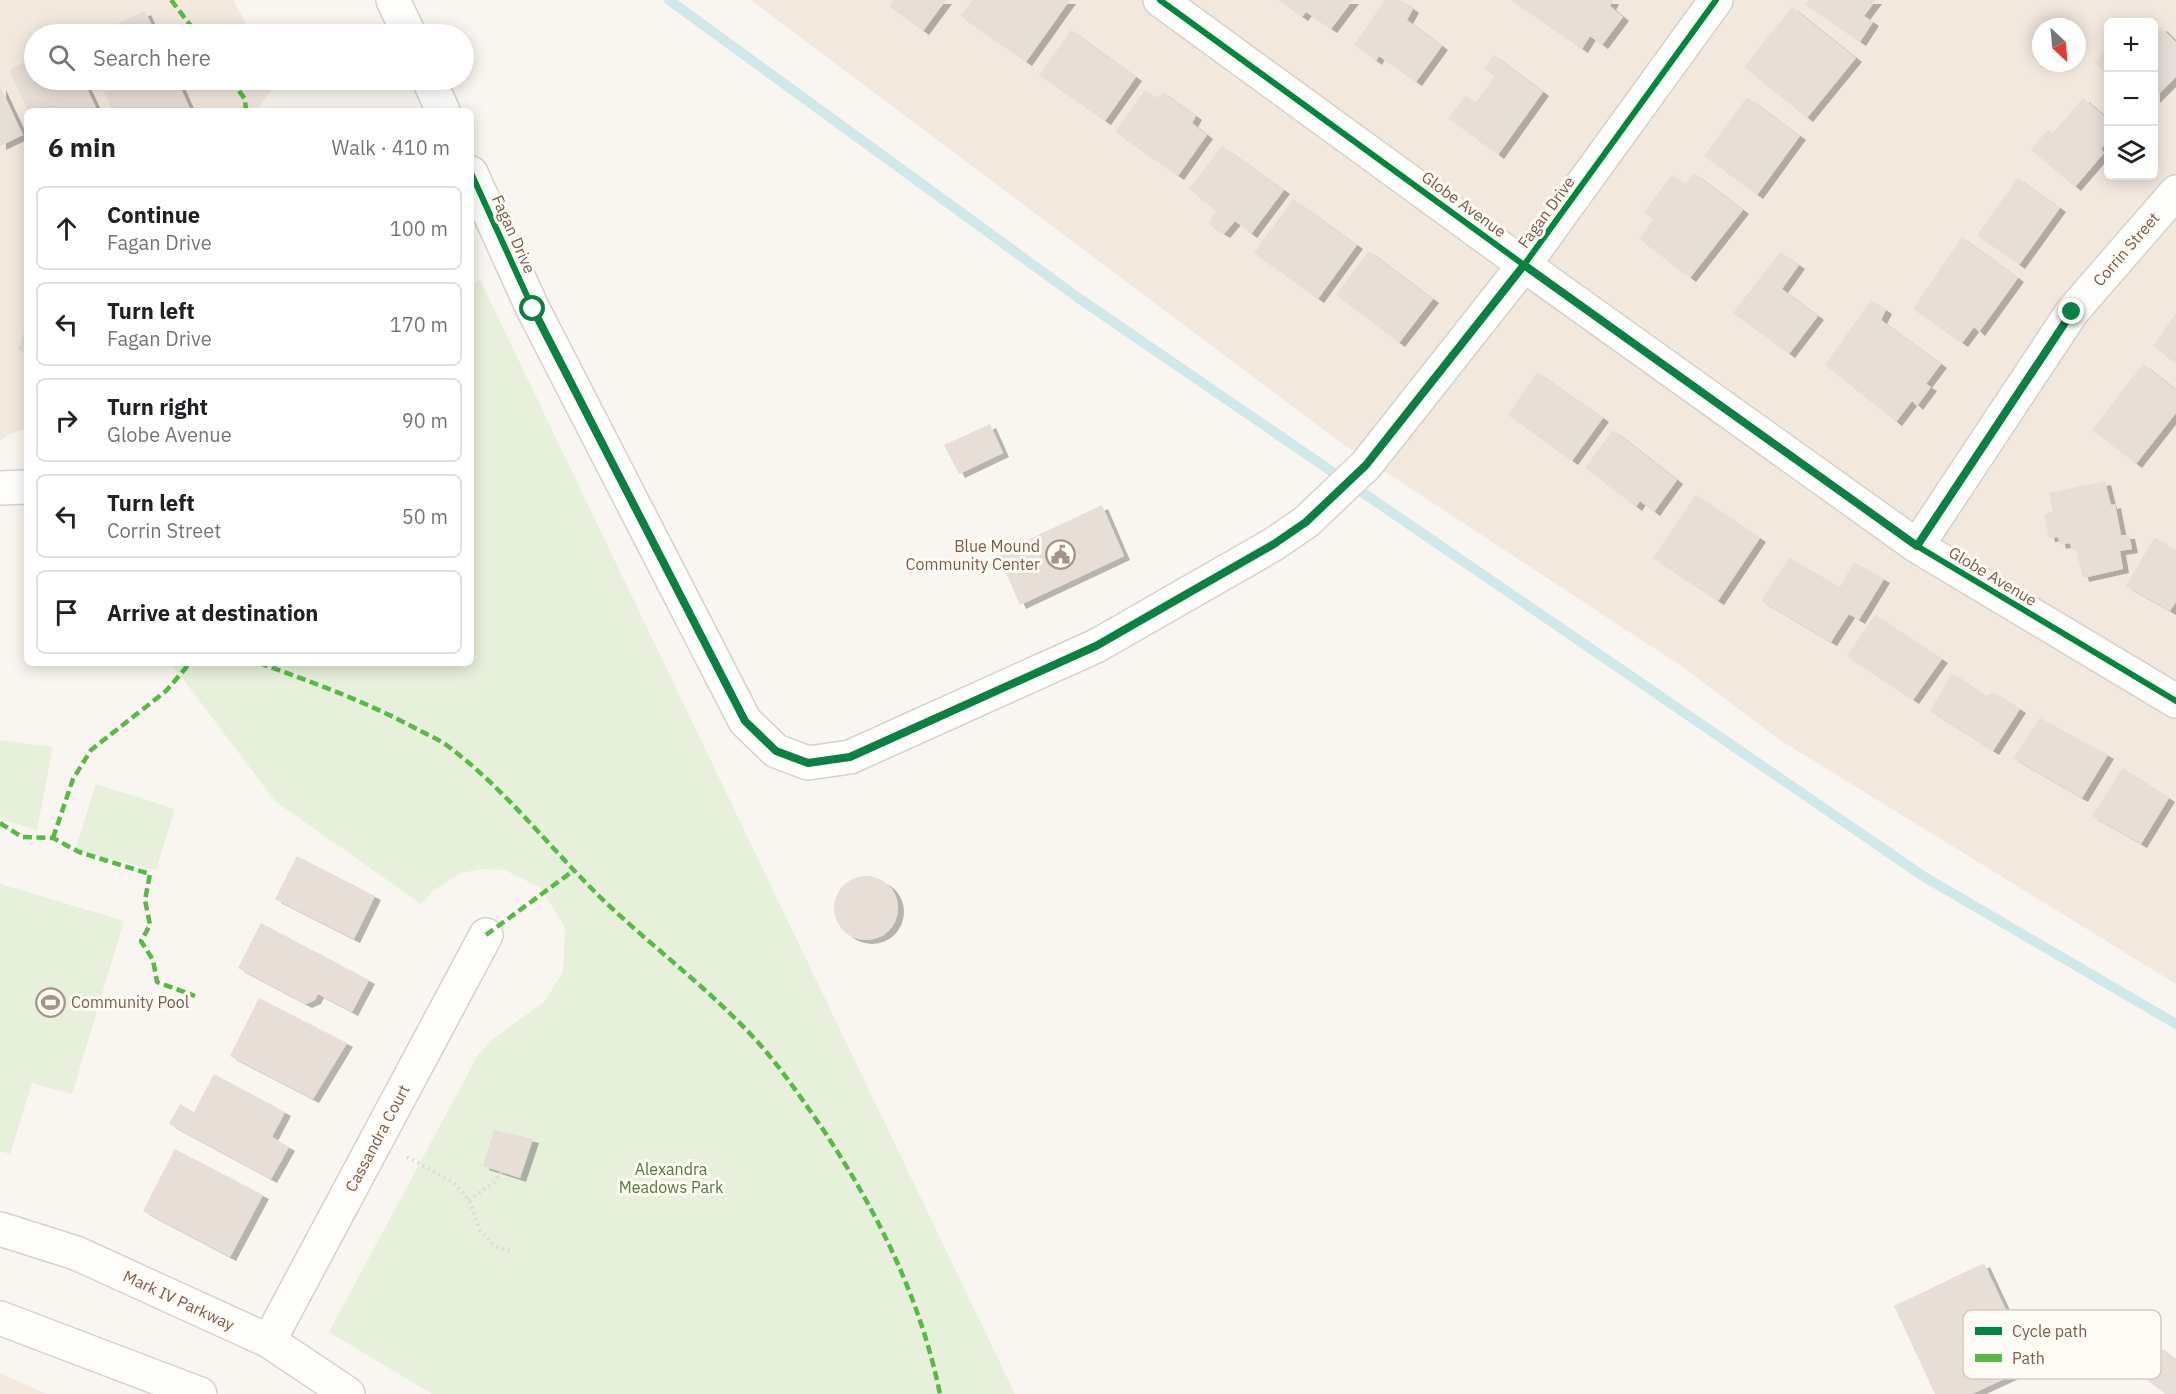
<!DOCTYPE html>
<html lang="en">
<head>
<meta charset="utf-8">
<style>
	body { margin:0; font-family:"IBM Plex Sans",sans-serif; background:#f2f2f2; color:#202124 }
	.controls { position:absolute; right:18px; top:18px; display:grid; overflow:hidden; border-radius:9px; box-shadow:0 3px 15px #0003 }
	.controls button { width:54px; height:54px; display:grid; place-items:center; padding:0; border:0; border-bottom:2px solid #e0e0e0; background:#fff; color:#202124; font:30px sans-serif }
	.compass { position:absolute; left:2032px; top:18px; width:54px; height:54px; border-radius:50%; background:#fff; box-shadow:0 3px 15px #0003; rotate:154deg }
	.stop { position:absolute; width:18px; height:18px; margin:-14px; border:4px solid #0b8043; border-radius:50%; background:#fff }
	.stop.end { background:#0b8043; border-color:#fff; box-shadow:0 2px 6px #0008 }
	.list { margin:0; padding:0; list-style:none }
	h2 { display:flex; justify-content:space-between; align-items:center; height:78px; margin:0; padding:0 24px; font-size:26px }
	h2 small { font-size:20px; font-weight:400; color:#757577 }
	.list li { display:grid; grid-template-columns:39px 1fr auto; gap:18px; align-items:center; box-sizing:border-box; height:84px; margin:0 12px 12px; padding:0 12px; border:2px solid #e0e0e0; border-radius:9px }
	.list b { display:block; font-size:22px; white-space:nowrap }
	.list p { margin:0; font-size:20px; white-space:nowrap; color:#757577 }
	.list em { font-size:20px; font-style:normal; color:#757577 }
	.icon { flex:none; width:33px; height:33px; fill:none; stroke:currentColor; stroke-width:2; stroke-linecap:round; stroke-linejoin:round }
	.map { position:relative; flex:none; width:2176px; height:1394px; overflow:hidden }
	.search { position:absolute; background:#fff; box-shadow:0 3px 15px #0003; left:24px; top:24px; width:450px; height:66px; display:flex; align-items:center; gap:15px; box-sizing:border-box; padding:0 21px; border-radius:33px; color:#757577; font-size:22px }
	.panel { position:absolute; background:#fff; box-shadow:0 3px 15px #0003; left:24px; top:108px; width:450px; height:558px; border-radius:9px }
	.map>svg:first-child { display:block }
</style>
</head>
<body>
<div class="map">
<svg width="2176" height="1394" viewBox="0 0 2176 1394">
	<defs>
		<filter id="shadow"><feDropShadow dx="6" dy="4" stdDeviation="0" flood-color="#0004"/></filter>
	</defs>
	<rect width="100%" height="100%" fill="#f9f5f0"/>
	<path fill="#f2e8de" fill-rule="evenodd" d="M0,0H233L252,34H34V80H277L278,81L256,111H27V428L8,435L0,441Z
		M751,0H2176V984L1780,740L1681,666L1340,442ZM2108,22H2154V176H2108ZM2041,27H2077V63H2041Z
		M0,1373L46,1394H0Z"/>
	<path fill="#e7f0db" d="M480,280L1015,1394H432L329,1332L478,1055L493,1039L544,1002L563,972L565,928L541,888L505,870L481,869L461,873L434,890L421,904L275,801L171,663H471V284Z
		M0,740L53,747L37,830L0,819Z
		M96,784L175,809L156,870L75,850Z
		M0,884L124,921L72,1094L32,1083L10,1154L0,1151Z"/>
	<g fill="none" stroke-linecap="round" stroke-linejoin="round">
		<path stroke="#d0e8ea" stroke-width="10" d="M669,0L1077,297L1923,876L2176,1024"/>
	</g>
	<path fill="#e6ded7" filter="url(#shadow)" d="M894,0H946L923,31L889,6Z
		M973,0H1070L1026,62L960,16Z
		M1278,0H1353L1331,29L1306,12L1302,17Z
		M1385,0H1401L1413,9L1407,20L1442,46L1416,82L1379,56L1376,61L1354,45Z
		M1511,0H1613L1610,6L1623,17L1602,45L1590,36L1582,49Z
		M1809,0H1876L1864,16L1873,22L1860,42L1805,4Z
		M1792,7L1856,58L1807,118L1744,67Z
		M145,11L156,34H96Z
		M2161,27L2176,42V77L2154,99V35Z
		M1071,30L1136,77L1105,121L1039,75Z
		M2108,49V76L2095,62Z
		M1494,55L1543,92L1498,155L1448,118L1466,96L1476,102L1495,76L1484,69Z
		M34,57V80H83L96,108L91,111H28L9,70Z
		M98,80H177L190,109L185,111H113Z
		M0,86L23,135L0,146Z
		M1145,90L1157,98L1163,92L1196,116L1192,123L1207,135L1178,176L1115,132Z
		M1747,97L1800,136L1757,195L1704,156Z
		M2083,98L2108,119V140L2101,149L2104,153L2075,187L2031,150L2048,129L2053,133Z
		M1222,146L1284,190L1251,234L1235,221L1224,234L1208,224L1216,211L1189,189Z
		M1694,173L1743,210L1690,278L1639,239L1653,220L1644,212L1672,175L1685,184Z
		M2018,178L2060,208L2019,265L1977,235Z
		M1293,199L1357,245L1318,299L1254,253Z
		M1962,237L2018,278L1979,332L1974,327L1962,343L1913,309Z
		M1369,251L1433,299L1399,343L1336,295Z
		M1780,252L1799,265L1782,289L1818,316L1789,354L1733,313Z
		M1871,300L1886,310L1881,320L1941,364L1926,384L1931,387L1917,406L1912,401L1896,422L1825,365Z
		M2176,313V364L2153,346Z
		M27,323V353L18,350Z
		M2143,364L2176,390V413L2136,464L2092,430Z
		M1537,372L1603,418L1572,461L1508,415Z
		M990,424L1003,453L959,474L944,445Z
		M1613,430L1677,480L1654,512L1640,501L1636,507L1585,468Z
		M2105,481L2111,505L2115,504L2121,535H2129L2132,549L2120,551L2123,569L2083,578L2076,550L2072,551L2070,543L2060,545L2058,537L2049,538L2044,514L2053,512L2049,493Z
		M1696,495L1760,538L1718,601L1653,558Z
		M1102,505L1124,556L1020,605L998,554Z
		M2155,537L2174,550L2176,547V602L2170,611L2126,586Z
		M1789,558L1840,587L1854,562L1884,579L1859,620L1849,614L1831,642L1761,601Z
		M1875,615L1942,659L1913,700L1847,656Z
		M1952,673L1986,696L1994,692L2020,709L1993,751L1930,711Z
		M2040,718L2108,755L2082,798L2013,758Z
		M2123,768L2169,798L2141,844L2092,816Z
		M297,856L375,896L354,939L275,899Z
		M834 908a32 32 0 1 1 64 0a32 32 0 1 1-64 0Z
		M261,923L369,980L352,1012L318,994L315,1000L306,1004L238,968Z
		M259,998L347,1043L313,1099L230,1056Z
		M214,1074L285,1112L272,1137L289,1147L271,1179L169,1124L180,1104L194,1112Z
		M494,1130L533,1139L520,1178L483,1166Z
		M175,1149L263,1195L230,1257L143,1211Z
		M1984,1263L2032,1366L1972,1394H1935L1894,1306Z
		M2158,1346L2176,1360V1394H2165L2138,1373Z"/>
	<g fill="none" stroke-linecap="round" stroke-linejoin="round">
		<defs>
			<path id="street" d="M393,0L409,34
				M1160,0L1524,265L1917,546L2176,701
				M429,80L443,111
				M471,173L533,309L745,721L776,751L808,763L850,757L1096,646L1274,544L1306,522L1366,465L1524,265L1716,0
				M0,488L27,487
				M1917,546L2072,312L2176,192
				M269,1341L486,935"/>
			<path id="secondary" d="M0,1229L76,1253L269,1341L348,1394
				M0,1318L200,1394"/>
		</defs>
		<use href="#street" stroke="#d7d1cb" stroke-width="36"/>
		<use href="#secondary" stroke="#d9d2cb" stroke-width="36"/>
		<path stroke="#dcd5d0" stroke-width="4" stroke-dasharray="1.5 4.5" stroke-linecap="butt" d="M407,1157L453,1182L469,1200L480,1230L496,1247L510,1251
			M469,1200L495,1182L501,1172"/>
		<use href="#street" stroke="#fefefd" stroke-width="33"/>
		<use href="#secondary" stroke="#fefefd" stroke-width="33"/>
		<path stroke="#58b947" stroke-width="4.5" stroke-dasharray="9 4.5" stroke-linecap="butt" d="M171,0L197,34
			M231,80L245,99L246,111
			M259,663C312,682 364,701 413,727C425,734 439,739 449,747C506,790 550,848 601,898C651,946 707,987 754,1038C779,1065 799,1095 820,1125C875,1207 920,1296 940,1394
			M0,823L22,837L53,838L79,852L150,874L145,900L150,925L141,941L153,960L157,982L195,996
			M53,838L73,779L91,750L166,691L190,663
			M486,935L573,871"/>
		<defs>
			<path id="cycleway" d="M1160,0L1524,265L1917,546L2176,701
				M471,173L533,309L745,721L776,751L808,763L850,757L1096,646L1274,544L1306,522L1366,465L1524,265L1716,0"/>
		</defs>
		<use href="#cycleway" stroke="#fffaf3" stroke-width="10"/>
		<use href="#cycleway" stroke="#00873e" stroke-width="6"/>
	</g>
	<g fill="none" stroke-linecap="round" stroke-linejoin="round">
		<path stroke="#0b8043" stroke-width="8" d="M533,309L745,721L776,751L808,763L850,757L1096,646L1274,544L1306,522L1366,465L1524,265L1917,546L2072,312"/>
	</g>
	<defs>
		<symbol id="civic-ring" viewBox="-11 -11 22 22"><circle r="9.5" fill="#fffaf3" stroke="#a69286" stroke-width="1.5"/><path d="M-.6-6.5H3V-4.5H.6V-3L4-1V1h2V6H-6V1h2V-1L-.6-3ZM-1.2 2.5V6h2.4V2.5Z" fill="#a69286"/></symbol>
		<symbol id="stadium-ring" viewBox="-11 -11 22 22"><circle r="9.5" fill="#fffaf3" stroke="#a69286" stroke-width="1.5"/><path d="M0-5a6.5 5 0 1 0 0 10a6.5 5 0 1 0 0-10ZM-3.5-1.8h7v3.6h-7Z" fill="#a69286"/></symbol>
	</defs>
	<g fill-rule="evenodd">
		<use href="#civic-ring" x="1044" y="538" width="33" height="33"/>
		<use href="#stadium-ring" x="34" y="986" width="33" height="33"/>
	</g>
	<g text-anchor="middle" stroke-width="6" stroke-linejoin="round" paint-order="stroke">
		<g font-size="16" fill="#7a5c4d" stroke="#fffaf3">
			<text transform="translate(1464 204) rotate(36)" y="6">Globe Avenue</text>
			<text transform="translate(1546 212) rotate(-54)" y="6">Fagan Drive</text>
			<text transform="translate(514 234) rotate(66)" y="6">Fagan Drive</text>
			<text transform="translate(2126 249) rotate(-49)" y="6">Corrin Street</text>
			<text transform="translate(1993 576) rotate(31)" y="6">Globe Avenue</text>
			<text transform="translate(377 1138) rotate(-62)" y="6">Cassandra Court</text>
			<text transform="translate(179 1300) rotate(25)" y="6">Mark IV Parkway</text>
		</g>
		<g font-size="16" fill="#7a5c4d" stroke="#fffaf3" text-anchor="end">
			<text x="1040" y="552">Blue Mound<tspan x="1040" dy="18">Community Center</tspan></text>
			<text x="71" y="1008" text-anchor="start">Community Pool</text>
		</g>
		<g font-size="16" fill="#537a41" stroke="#fffaf3">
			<text x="671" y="1175">Alexandra<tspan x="671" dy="18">Meadows Park</tspan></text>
		</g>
	</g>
	<rect x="1963" y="1310" width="198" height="69" rx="9" fill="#fffaf3" stroke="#d7cbc1" stroke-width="1.5"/>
	<rect x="1975" y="1327" width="27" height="8" fill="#00873e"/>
	<rect x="1975" y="1354" width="27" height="8" fill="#58b947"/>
	<g font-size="16" fill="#7a5c4d">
		<text x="2012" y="1337">Cycle path</text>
		<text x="2012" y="1364">Path</text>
	</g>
</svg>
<div class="controls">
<button>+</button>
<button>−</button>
<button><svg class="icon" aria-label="layers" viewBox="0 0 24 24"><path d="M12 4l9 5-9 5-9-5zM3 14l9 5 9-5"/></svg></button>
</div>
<svg class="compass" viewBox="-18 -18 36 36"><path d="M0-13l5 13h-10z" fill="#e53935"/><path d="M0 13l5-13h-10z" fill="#757577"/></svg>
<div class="stop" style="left:533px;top:309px"></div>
<div class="stop end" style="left:2072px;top:312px"></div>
<div class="search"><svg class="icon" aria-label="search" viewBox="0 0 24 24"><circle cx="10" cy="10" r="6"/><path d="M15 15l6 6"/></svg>Search here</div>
<section class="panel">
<h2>6 min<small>Walk · 410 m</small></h2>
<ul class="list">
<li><svg class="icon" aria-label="ahead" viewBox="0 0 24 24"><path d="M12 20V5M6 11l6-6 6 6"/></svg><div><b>Continue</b><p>Fagan Drive</p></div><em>100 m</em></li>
<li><svg class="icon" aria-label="left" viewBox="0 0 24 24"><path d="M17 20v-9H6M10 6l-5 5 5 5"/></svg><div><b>Turn left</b><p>Fagan Drive</p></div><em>170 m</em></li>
<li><svg class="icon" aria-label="right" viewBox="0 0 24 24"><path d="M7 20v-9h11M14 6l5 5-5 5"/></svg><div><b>Turn right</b><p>Globe Avenue</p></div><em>90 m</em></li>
<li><svg class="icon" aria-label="left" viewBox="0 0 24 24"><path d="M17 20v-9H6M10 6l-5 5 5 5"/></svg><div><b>Turn left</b><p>Corrin Street</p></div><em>50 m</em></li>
<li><svg class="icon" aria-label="arrive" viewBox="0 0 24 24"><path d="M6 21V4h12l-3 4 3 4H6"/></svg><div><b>Arrive at destination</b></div></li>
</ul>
</section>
</div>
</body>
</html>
